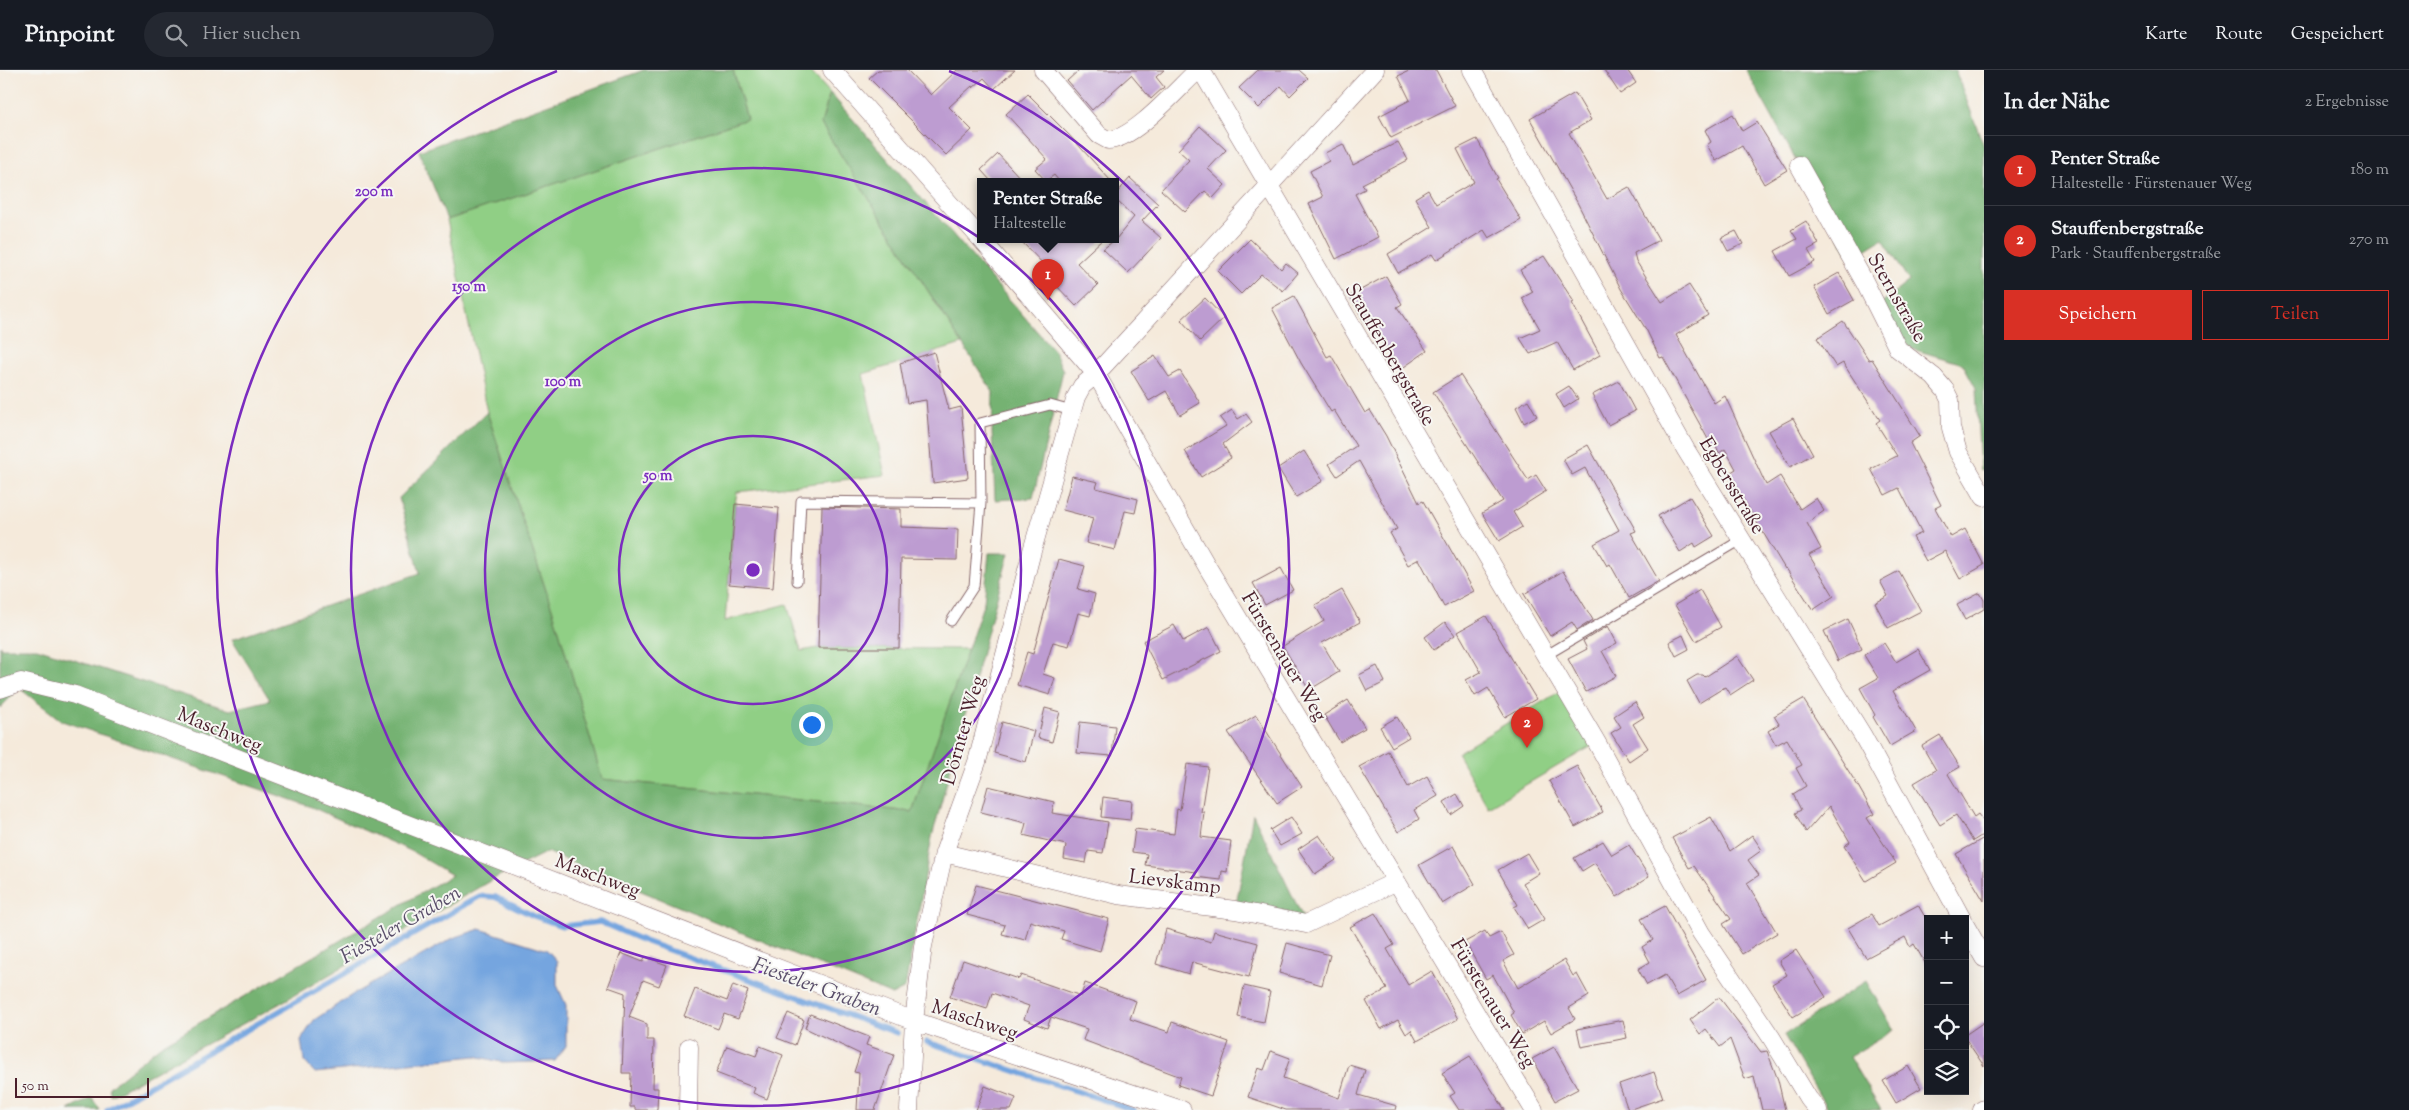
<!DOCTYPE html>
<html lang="de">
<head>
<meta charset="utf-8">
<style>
	body { margin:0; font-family:"Sorts Mill Goudy",serif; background:#242831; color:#f1f3f6 }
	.controls { position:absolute; right:15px; bottom:15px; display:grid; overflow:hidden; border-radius:0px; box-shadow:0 5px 20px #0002 }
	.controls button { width:45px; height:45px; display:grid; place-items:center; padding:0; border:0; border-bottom:1px solid #363941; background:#171b24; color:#f1f3f6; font:25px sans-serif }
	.scale { position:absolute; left:15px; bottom:12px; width:134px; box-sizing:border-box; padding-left:5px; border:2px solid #4a1f2b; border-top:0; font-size:14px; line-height:18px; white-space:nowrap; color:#4a1f2b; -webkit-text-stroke:4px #f6f6f2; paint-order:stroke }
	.you { position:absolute; left:811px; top:654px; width:18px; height:18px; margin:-12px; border:4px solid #fff; border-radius:50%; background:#1a73e8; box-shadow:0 0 0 8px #1a73e833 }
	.badge { display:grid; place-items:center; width:32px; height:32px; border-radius:50%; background:#d93025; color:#fff; font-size:16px; font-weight:700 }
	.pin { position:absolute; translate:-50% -41px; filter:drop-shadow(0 1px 2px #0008) }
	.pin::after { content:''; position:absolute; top:26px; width:18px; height:15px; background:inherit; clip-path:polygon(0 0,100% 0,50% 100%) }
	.popup { position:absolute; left:977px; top:108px; width:142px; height:65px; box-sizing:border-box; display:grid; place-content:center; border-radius:0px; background:#171b24; filter:drop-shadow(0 1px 4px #0005); font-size:16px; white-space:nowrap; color:#9ea1a6 }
	.popup b { font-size:19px; color:#f1f3f6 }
	.popup::after { content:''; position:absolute; left:50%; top:100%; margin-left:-10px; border:10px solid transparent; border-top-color:#171b24 }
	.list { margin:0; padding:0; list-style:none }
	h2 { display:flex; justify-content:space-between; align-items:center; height:65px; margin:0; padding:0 20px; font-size:21px }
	h2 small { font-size:16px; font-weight:400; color:#9ea1a6 }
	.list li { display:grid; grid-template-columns:32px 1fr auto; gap:15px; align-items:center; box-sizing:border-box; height:70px; padding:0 20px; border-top:1px solid #363941 }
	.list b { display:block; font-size:19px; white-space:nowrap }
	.list p { margin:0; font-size:16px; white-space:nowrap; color:#9ea1a6 }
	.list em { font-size:16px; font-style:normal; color:#9ea1a6 }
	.actions { display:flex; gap:10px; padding:15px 20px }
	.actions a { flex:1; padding:11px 0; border:1px solid #d93025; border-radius:0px; text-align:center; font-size:18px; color:#d93025 }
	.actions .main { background:#d93025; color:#fff }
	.icon { flex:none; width:28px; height:28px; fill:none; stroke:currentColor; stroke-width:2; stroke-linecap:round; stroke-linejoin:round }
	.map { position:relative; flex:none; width:1984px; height:1040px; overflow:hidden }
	header { display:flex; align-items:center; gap:30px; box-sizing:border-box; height:70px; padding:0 25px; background:#171b24; border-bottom:1px solid #363941 }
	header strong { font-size:24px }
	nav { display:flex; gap:28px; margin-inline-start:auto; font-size:18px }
	.search { width:350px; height:45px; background:#242831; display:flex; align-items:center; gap:12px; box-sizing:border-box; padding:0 18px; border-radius:28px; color:#9ea1a6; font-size:19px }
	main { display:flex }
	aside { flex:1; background:#171b24 }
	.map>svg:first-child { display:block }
</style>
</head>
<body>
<header>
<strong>Pinpoint</strong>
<div class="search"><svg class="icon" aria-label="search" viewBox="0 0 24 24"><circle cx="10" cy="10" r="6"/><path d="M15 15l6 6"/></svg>Hier suchen</div>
<nav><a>Karte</a><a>Route</a><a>Gespeichert</a></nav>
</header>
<main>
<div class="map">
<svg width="1984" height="1040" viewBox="0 0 1984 1040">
	<rect width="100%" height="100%" fill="#f6f6f2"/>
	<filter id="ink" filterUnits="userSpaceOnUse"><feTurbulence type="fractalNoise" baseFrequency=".02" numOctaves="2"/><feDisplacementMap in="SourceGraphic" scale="10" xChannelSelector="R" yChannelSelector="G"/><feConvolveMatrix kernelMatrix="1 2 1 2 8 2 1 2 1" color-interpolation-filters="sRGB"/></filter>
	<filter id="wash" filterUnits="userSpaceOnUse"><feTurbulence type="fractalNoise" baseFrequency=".0096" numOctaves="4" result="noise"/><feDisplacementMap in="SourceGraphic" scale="20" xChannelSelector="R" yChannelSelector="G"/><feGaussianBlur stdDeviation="1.12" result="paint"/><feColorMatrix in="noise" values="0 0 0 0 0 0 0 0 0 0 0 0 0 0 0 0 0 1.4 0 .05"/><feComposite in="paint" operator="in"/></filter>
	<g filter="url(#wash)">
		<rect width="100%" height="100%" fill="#f5eadb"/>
		<path fill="#90cf85" stroke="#6d7758" d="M733,0H809L830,23L821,54L962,274L863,304L885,405L737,422L735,434L725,551L787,534L801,581L818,578L968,579L912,742L602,709L558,557L487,342L447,150L747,49Z
			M1564,619L1597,673L1488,737L1457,683Z"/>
		<path fill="#74b272" stroke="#5f684e" d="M644,0H733L747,49L447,150L419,81Z
			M1746,0H1955L1984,76V399L1980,400L1976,318L1963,294L1909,278L1880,234L1909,211L1883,169L1851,189Z
			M830,23L1055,282L1063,301L1033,428L995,430L992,363L993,322L821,54Z
			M487,342L558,557L602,709L912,742L984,532L989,483H1009L932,767L905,918L892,925L547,782L495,808L279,934L111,1026L109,1017L160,976L452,805L411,781L309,736L62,651L19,618L0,638V575L1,578H37L230,640L270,630L232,569L420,503L399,428Z
			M1253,744L1306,854L1235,840Z
			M1866,911L1894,960L1849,987L1881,1040H1828L1784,965Z
			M92,1028L100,1040H69Z"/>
		<path fill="#75a5df" stroke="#606285" d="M480,859L547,880L557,891V915L566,935V976L555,991L505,993L475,986L315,1003L304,991L301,970L314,950L355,923L453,868Z"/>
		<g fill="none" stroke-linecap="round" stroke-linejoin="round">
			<path stroke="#75a5df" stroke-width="5.5" d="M927,972L1134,1040
				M107,1040L480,826L495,827L534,846L562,856L600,852L644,871L897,963"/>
		</g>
		<g id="blocks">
			<path fill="#bd9cd1" d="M878,0H907L931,25L957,0H1015L994,19L984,8L973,18L972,16L949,37L972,60L946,85L869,8Z
				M1079,0H1164L1156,7L1164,17L1151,29L1131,5L1092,40L1067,11Z
				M1258,0H1299L1308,8L1290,26L1281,16L1259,38L1239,18Z
				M1411,0H1436L1455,36L1391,68L1379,46L1410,30L1398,6Z
				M1604,0H1627L1636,13L1620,24Z
				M1575,23L1591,50L1569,63L1607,129L1629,117L1659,170L1634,183L1636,191L1662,232L1689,215L1708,245L1676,265L1714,333L1725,326L1766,415L1780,406L1800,439L1816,428L1824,441L1807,453L1821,479L1809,485L1834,526L1813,540L1786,498L1785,499L1728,404L1736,399L1725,379L1719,383L1713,368L1709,371L1663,287L1660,288L1647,261L1621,219L1577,132L1530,49Z
				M1028,24L1071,67L1111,111H1059L1054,105L1046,111L1035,99L1047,89L1006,44Z
				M1733,44L1742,61L1757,52L1787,100L1764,114L1742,76L1716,91L1707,75L1711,72L1705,60Z
				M1200,56L1226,80L1208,99L1225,115L1213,128L1205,121L1185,142L1161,120L1189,90L1178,80Z
				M1477,69L1498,108L1496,109L1521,150L1489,168L1484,160L1436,190L1432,184L1398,203L1388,184L1432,157L1415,128L1428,120L1436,134L1474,112L1457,79Z
				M1398,72L1408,90L1362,114L1365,119L1355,124L1378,167L1336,189L1309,134L1323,127L1310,101L1329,91L1325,83L1343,74L1353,95Z
				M998,84L1023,111H991L981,100Z
				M1130,108L1158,134L1142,151L1161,168L1128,203L1103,179L1116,169L1134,147L1116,130V124Z
				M1806,151L1819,174L1808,180L1815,192L1789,206L1775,181L1797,169L1791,160Z
				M1736,161L1743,174L1728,181L1721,168Z
				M1019,169H1103L1077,193L1098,215L1076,236L1050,209L1054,205Z
				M1250,169L1281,199L1286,193L1298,203L1283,221L1261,204L1241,224L1218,201Z
				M1544,186L1574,232L1572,233L1600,285L1573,300L1557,272L1530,284L1520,268L1540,259L1522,228L1533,222L1520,200Z
				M1839,203L1854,230L1829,244L1814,217Z
				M1386,206L1402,234L1397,237L1427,281L1401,299L1369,253L1366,255L1350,226Z
				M1294,226L1327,287L1331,285L1365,343L1370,340L1386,366L1419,433L1423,431L1474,521L1444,537L1419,489L1408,495L1390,463L1397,459L1359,391L1337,406L1329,394L1356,376L1334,340L1331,342L1301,293L1272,238Z
				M1205,228L1224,248L1200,271L1181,250Z
				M1843,251L1869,290L1872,289L1920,366L1910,373L1941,435L1935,438L1951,467L1965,459L1984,495L1960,509L1945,481L1926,491L1913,467L1922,463L1899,418L1885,425L1871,399L1897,386L1876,353L1880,350L1843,293L1836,297L1817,268Z
				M934,282L949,340L961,337L968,408L933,413L926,330L907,333L900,293Z
				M1155,286L1169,307L1180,301L1200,333L1180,345L1166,321L1149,331L1131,301Z
				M1460,305L1528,410L1536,405L1546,421L1513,442L1522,457L1499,471L1482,443L1503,431L1433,322Z
				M1619,311L1635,341L1608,355L1592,325Z
				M1569,316L1578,329L1564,338L1556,324Z
				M1528,330L1537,346L1524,353L1516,337Z
				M1232,340L1238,349L1246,344L1252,352L1223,374L1231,388L1201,407L1185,381L1226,356L1220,348Z
				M1793,348L1813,384L1790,397L1769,361Z
				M1588,375L1636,461L1631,463L1659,511L1629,528L1610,494L1607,496L1594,474L1619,460L1585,398L1572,405L1563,389Z
				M1304,381L1323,411L1296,427L1278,398Z
				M1072,406L1098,412L1096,418L1138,429L1135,443L1125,441L1115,480L1086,473L1093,448L1063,440Z
				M1690,427L1714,466L1696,477L1694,473L1680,482L1658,446Z
				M735,434L779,438L773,518L729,514Z
				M822,437L901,439V457L958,459L957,490L901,489L899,578H818Z
				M1059,489L1085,496L1078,519L1095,524L1090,546L1078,543L1069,576L1053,572L1043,604L1055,608L1050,625L1017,615L1027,582L1033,584Z
				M1281,498L1293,520L1265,535L1253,513Z
				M1563,501L1593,550L1577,560L1572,552L1550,566L1524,524Z
				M1899,501L1921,541L1888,558L1875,533L1888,526L1880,511Z
				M1342,520L1360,552L1322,573L1339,602L1309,620L1283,576L1324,551L1315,535Z
				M1700,520L1721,557L1696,571L1675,535Z
				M1980,523L1984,530V539L1965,550L1957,535Z
				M1486,546L1536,629L1505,647L1488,618L1475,626L1466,610L1481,602L1458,562Z
				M1848,549L1862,579L1838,591L1824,561Z
				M1445,552L1455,565L1434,580L1425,567Z
				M1174,555L1183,571L1209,557L1221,581L1163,610L1143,571Z
				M1608,556L1617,573L1602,581L1616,606L1586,622L1568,589L1587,579L1583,571Z
				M1683,565L1689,579L1676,586L1669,572Z
				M1884,573L1896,592L1918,579L1930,600L1893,621L1916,661L1890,676L1873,647L1875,645L1860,618L1878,608L1864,585Z
				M1737,586L1753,610L1730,625L1725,617L1699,633L1687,611L1697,605H1703L1705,607Z
				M1377,596L1385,612L1367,621L1359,605Z
				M1803,629L1858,716L1874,744L1867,748L1896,793L1866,811L1844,776L1850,772L1829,736L1806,762L1795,743L1801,740L1793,724L1806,716L1796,698L1802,695L1787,669L1776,675L1768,661L1779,654L1774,646Z
				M1348,630L1365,658L1340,672L1324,645Z
				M1635,632L1644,647L1633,654L1648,678L1629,691L1611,663L1621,657L1614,646Z
				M1045,638L1060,642L1052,672L1038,668Z
				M1256,645L1302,717L1277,733L1228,662Z
				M1397,647L1409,667L1392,677L1380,657Z
				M1002,652L1034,661L1026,692L994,683Z
				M1080,652L1115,656L1112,686L1077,683Z
				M1940,665L1960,697L1948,704L1974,747L1978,744L1984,752V764L1973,771L1956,745L1940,755L1914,713L1936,700L1922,676Z
				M1388,681L1408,717L1427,706L1438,726L1414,740L1419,749L1398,762L1359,697Z
				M1187,694L1208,697L1201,742H1204L1201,767L1231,771L1227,802L1222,801L1221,810L1195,807L1196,802L1145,795L1147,784L1132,782L1135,759L1174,764L1177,739L1180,740Z
				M1577,696L1603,742L1575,757L1549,711Z
				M988,716L1054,732L1052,743L1108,752L1103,783L1088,781L1086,793L1064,789L1066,775L1023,765L1026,753L981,742Z
				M1457,724L1464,736L1451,745L1444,732Z
				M1103,727L1132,731L1130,750L1101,747Z
				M1291,747L1302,764L1280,776L1270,760Z
				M1711,747L1730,781L1752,765L1762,780L1748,790L1759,805L1747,813L1777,863L1742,884L1723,854L1731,849L1694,796L1689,798L1672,768Z
				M1319,765L1336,790L1315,804L1298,779Z
				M1984,768V831L1956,784Z
				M1603,771L1612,785L1629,775L1649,807L1617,827L1595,793L1582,801L1574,788Z
				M1453,776L1475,814L1442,834L1419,795Z
				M1527,783L1539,803L1523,813L1545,849L1528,859L1514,837L1518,835L1498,800Z
				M976,815L1109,849L1100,881L1061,869L1064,861L1030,851L1025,870L1002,864L1005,855L967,845Z
				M1918,835L1928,852V898L1914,874L1910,877L1905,867L1866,888L1848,858L1872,844L1879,856Z
				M1665,836L1706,910L1677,926L1665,905L1647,915L1638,899L1650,892L1642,877L1653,870L1641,849Z
				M1375,843L1394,875L1387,879L1408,915L1432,901L1458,949L1417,971L1411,960L1406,964L1398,950L1381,959L1366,931L1387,919L1350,857Z
				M1166,859L1211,872L1214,861L1258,873L1249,907L1192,892L1189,904L1156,894Z
				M1485,861L1489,868L1501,862L1514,885L1503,891L1518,918L1564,890L1573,906L1577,904L1589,926L1569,938L1575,949L1551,963L1544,951L1522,964L1511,945L1514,943L1493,905L1486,909L1465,872Z
				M1287,873L1330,885L1322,915L1279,903Z
				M1796,880L1826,927L1793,947L1772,914L1787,905L1779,891Z
				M621,883L643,892L645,887L667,895L659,916L643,910L629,947L647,954V970H654L653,1018H658L657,1040H635V1037H630L631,1003H622L625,923L608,917Z
				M963,890L1019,909L1021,905L1081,926L1085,913L1136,931L1130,949L1169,962L1172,952L1229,972L1211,1026L1178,1015L1181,1007L1083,970L1087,959L1051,947L1047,958L1024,949L1029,936L992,923L987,939L950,927Z
				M733,915L748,921L738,949L724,944L718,959L684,946L695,919L727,931Z
				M1244,916L1270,922L1264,952L1238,947Z
				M1719,927L1761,982L1767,981L1778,1010L1785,1040H1762L1754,1006L1745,1009L1730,969L1720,977L1706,959L1700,964L1690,950Z
				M788,943L804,950L795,975L777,968Z
				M810,944L869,967L866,975L894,985L875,1040H857L859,1003L854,1002L860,984L805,958Z
				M1623,950L1627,968L1581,977L1577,959Z
				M1984,952V996L1965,968V965Z
				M727,976L756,986L760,976L783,985L767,1029L753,1023L755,1018L716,1003Z
				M1554,977L1578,1019L1555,1031L1532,989Z
				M1271,981L1290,988L1283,1008L1339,1028L1349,995L1365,1000L1358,1025L1397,1036L1396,1040H1286L1248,1027L1258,998L1264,1000Z
				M1470,986L1505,1040H1459L1450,1026L1455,1023L1442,1003Z
				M1908,996L1921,1018L1896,1033L1883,1011Z
				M1654,1002L1663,1028L1628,1040L1619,1014Z
				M985,1016L1016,1028L1011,1040H976Z"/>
		</g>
	</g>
	<g filter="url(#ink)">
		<use href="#blocks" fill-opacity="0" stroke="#866669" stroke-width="1"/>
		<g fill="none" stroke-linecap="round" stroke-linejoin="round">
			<defs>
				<path id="service" d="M797,511L801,431L981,433L980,353L1050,335L1072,341
					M951,551L974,516L981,433
					M1545,586L1741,470"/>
				<path id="minor" d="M832,0L980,168
					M1043,0L1099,65L1108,70C1134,70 1178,18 1198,0
					M1201,0L1597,673L1701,863L1771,967L1808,1028L1818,1040
					M1472,0L1686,380L1863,666L1962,849
					M1799,95L1864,211L1898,279L1934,307L1945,320L1950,330L1951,358L1958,382L1984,427
					M981,169L1096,304L1208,498L1534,1040
					M0,619L21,612L75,625L914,951L1182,1040
					M944,783L1118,825L1235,840L1306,854L1395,812
					M1965,855L1984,888
					M688,1040L689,977
					M909,1040L914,951L923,876L944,783L977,692L1032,481L1076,327L1082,316L1096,304L1375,0
					M1982,1040L1984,1039"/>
			</defs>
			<use href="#service" stroke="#866669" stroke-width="11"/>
			<use href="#minor" stroke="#866669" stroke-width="19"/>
			<use href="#service" stroke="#fff" stroke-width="9"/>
			<use href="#minor" stroke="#fff" stroke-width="18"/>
		</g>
	</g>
	<g fill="none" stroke="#7b2cbf" stroke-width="2.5">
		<circle cx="753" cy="500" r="134"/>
		<circle cx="753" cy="500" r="268"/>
		<circle cx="753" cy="500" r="402"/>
		<path d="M949 1A536 536 0 1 1 557 1"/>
	</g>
	<g text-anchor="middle" stroke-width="4" stroke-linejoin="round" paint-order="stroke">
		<g font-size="20" fill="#4a1f2b" stroke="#f6f6f2">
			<text transform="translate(1898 227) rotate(60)" y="7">Sternstraße</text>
			<text transform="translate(1391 284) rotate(60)" y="7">Stauffenbergstraße</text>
			<text transform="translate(1733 415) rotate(59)" y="7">Egbersstraße</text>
			<text transform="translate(1285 586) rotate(59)" y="7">Fürstenauer Weg</text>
			<text transform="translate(220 659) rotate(22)" y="7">Maschweg</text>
			<text transform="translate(962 660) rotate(-74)" y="7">Dörnter Weg</text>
			<text transform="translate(598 805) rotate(21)" y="7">Maschweg</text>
			<text transform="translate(1175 811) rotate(7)" y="7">Lievskamp</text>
			<text transform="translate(1494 933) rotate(59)" y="7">Fürstenauer Weg</text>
			<text transform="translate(975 949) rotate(18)" y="7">Maschweg</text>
		</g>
		<g font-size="21" font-style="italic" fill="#594e6a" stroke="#f6f6f2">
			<text transform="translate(400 854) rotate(-30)" y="7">Fiesteler Graben</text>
			<text transform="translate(817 916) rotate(20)" y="7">Fiesteler Graben</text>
		</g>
	</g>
	<circle cx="753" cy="500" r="8" fill="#7b2cbf" stroke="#f6f6f2" stroke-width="2.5"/>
	<g font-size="15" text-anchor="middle" font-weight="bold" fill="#7b2cbf" stroke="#f6f6f2" stroke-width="4" stroke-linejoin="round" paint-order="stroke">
		<text x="374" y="126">200 m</text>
		<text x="469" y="221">150 m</text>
		<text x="563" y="316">100 m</text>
		<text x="658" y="410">50 m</text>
	</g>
</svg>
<div class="controls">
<button>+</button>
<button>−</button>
<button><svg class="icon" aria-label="locate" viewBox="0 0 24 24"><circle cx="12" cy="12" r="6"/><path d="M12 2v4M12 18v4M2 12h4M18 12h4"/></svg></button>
<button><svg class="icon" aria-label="layers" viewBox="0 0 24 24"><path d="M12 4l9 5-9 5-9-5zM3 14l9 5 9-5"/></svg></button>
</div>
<div class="scale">50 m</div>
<div class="you"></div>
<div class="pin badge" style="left:1048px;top:230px">1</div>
<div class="popup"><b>Penter Straße</b>Haltestelle</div>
<div class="pin badge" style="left:1527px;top:678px">2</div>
</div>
<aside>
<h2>In der Nähe<small>2 Ergebnisse</small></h2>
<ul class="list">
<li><span class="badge">1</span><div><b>Penter Straße</b><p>Haltestelle · Fürstenauer Weg</p></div><em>180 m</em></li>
<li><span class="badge">2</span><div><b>Stauffenbergstraße</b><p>Park · Stauffenbergstraße</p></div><em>270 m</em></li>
</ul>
<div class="actions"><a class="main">Speichern</a><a>Teilen</a></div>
</aside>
</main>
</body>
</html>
